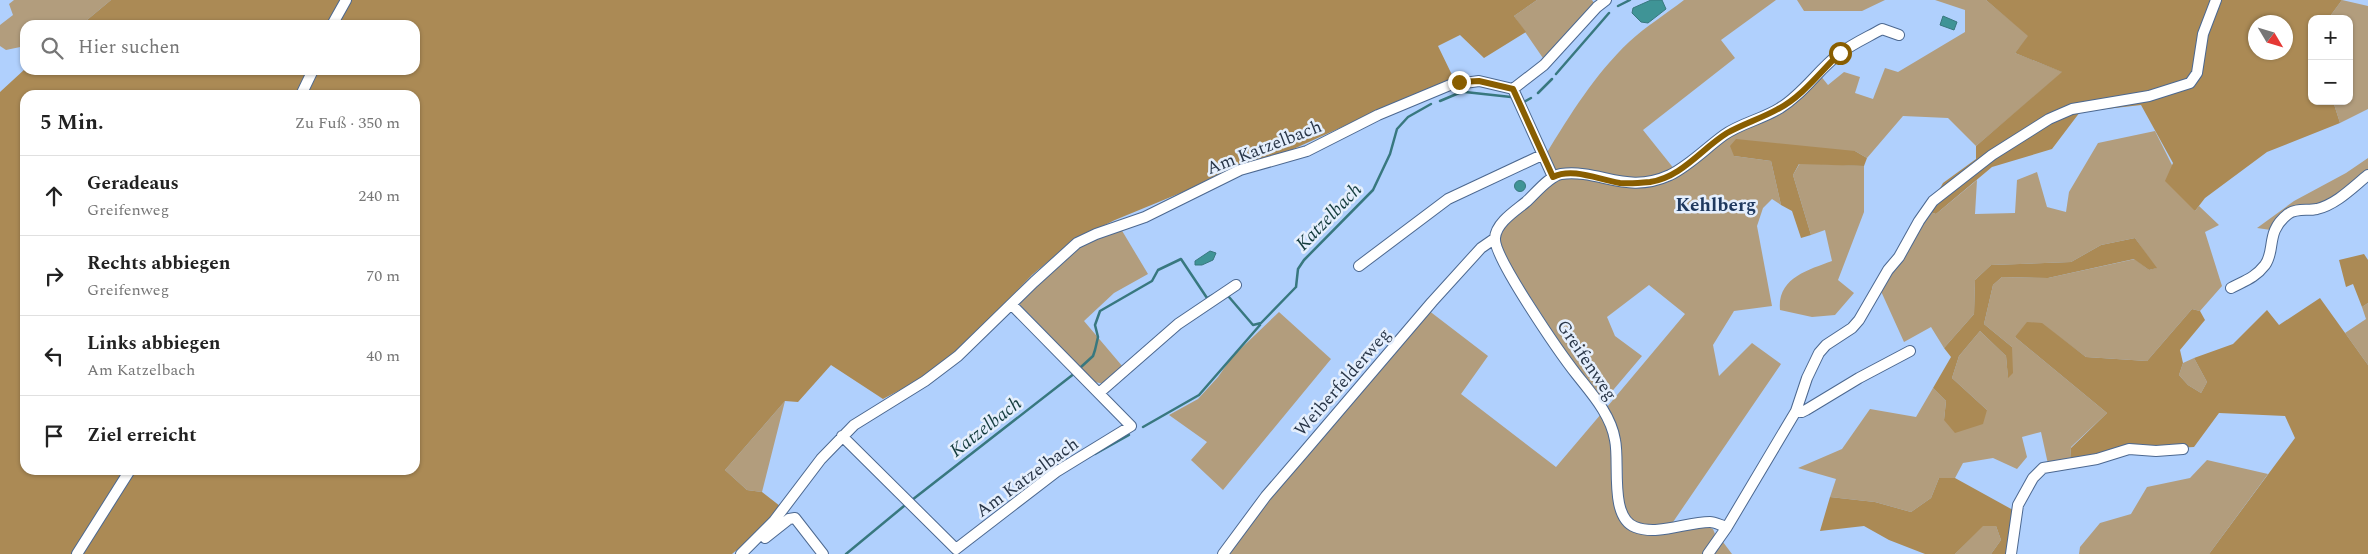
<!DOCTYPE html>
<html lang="de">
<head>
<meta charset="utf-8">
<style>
	body { margin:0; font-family:Spectral,serif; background:#f2f2f2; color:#222 }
	.controls { position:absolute; right:15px; top:15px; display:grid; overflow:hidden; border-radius:10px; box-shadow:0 1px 4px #0004 }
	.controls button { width:45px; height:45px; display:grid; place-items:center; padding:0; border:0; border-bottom:1px solid #e0e0e0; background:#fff; color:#222; font:25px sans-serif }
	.compass { position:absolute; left:2248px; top:15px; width:45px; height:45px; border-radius:50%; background:#fff; box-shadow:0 1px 4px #0004; rotate:128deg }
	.stop { position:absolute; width:15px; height:15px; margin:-11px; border:4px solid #895e00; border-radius:50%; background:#fff }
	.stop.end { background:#895e00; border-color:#fff; box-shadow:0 1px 5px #0008 }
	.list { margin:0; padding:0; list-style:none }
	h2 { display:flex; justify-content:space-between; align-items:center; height:65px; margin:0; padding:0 20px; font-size:21px }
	h2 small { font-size:16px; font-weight:400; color:#767676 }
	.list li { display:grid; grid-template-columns:32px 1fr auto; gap:15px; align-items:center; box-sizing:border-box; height:80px; padding:0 20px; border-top:1px solid #e0e0e0 }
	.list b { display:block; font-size:19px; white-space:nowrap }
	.list p { margin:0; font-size:16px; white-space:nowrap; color:#767676 }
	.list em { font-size:16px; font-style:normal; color:#767676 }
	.icon { flex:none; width:28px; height:28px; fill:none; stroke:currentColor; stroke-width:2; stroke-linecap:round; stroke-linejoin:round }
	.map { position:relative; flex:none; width:2368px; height:554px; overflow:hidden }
	.search { position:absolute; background:#fff; box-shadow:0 1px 4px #0004; left:20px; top:20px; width:400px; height:55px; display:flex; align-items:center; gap:12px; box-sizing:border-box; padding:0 18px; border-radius:15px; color:#767676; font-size:19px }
	.panel { position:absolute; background:#fff; box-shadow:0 1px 4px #0004; left:20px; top:90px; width:400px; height:385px; border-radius:15px }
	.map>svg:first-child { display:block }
</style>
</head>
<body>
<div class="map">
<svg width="2368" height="554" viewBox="0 0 2368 554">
	<rect width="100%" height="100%" fill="#b0d0fd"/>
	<path fill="#b29d7d" d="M14,0H111L81,25H25V46L6,50L0,46V25L13,15L9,4Z
		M1537,0H1592L1597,7L1545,61L1514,16Z
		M1684,0H1776L1721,40L1735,58L1643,130L1675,170C1634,186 1597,176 1554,172L1546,154C1570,115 1595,74 1629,42C1645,27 1666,14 1684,0Z
		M1797,0H1885L1862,11H1804Z
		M1935,0H1986L2029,36L2015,53L2063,72L1976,146L1948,118L1903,116L1867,158L1855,151L1734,156L1771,161L1781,205L1772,199L1763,208L1757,226L1772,306L1734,311L1713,345L1719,376L1752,343L1781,364L1671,525L1642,526L1632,522L1623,505L1622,458L1616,429L1607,407L1685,314L1649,285L1607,317L1615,336L1642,356L1603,402L1572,362L1500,250V231L1557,178L1577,176L1660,183L1735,132L1780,113L1798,101L1820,75L1828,85L1844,72L1860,77L1855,93L1873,99L1885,68L1898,72L1965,32V10Z
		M2342,0L2368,6V109L2340,123L2333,101H2349V19H2328Z
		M2155,131L2195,211L2199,206L2219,225L2205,232L2222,286L2200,311L2192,309L2147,361L2086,357L2042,324L2015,337L2107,413L2071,447L2070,460L2048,464L2041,432L2022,437L2027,457L2017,469L1993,458L1963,463L1955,478H1939L1931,498L1911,512L1875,502L1830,497L1836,479L1798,468L1842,449L1870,409L1916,417L1933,388L1946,401L1944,420L1987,410L1952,378L1959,356L1980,331L2006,356L2008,377L2012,347L1984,324L1993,285L2002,277L2048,278L2135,259L2149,270L2156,268L2135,238L2101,245L2071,262L1991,265L1975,280L1974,314L1944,348L1931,327L1904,342L1880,289L1927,211L1936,214L1977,180L1975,214L2015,213L2017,180L2037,172L2047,207L2066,212L2069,192L2098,143Z
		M2368,158V172L2337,195L2317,205L2296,207L2271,230L2257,228L2294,201L2346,173Z
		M1800,163L1864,166V212L1838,280L1854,293L1835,315L1812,317L1780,310C1777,278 1808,270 1832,261L1825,230L1811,235L1793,175Z
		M1118,224L1148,274L1114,293L1084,321L1123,367L1104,384L1095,382L1018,303L1070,253Z
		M2368,303V365L2345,333L2366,319L2362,307Z
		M1428,310L1488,356L1461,394L1556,467L1601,414C1604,423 1610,433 1611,443C1615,472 1602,526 1640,533C1654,536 1689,528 1705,526L1713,529L1715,534L1703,554H1227L1282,482Z
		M1279,312L1331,359L1223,490L1191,460L1207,442L1169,415L1198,399L1218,377L1232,357Z
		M2194,358L2207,382L2201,393L2188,385L2179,375L2183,363Z
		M785,401L762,492L747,490L725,470Z
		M2207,460L2268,474L2209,554H2079L2080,547L2100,523L2131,514L2147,487L2190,478Z
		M1983,525L1996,526L2001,540L1991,554H1955Z
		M1723,542L1732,554H1714Z"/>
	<path fill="#ab8a55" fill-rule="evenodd" d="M111,0H1537L1514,16L1526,32L1484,58L1460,35L1438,46L1454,79L1415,94L1289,151L1229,173L1115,220L1074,240L1032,275L973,337L928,375L883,399L831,365L798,402L785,401L725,470L747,490L762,492L780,506L756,534L732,554H0V92L25,69L415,70V25H81ZM25,95H415V470H25Z
		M1986,0H2342L2328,19H2312V101H2333L2340,123L2267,152L2205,198L2195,211L2165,181L2173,163L2141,105L2080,112L2052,149L1992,167L1936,214L1927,211L1943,183L1976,159V146L2062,72L2015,53L2028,36ZM2256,22H2286V52H2256Z
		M1736,139L1855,151L1867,158L1864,166L1799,164L1793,175L1811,235L1801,238L1792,211L1781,205L1771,161L1734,156L1730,146Z
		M2135,238L2157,268L2149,270L2134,259L2048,278L2002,277L1993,285L1984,324L2012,347L2013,373L2008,378L2006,356L1980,331L1959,356L1952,378L1987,410L1983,424L1955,433L1944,420L1946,401L1933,388L1951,357L1944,348L1974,314L1975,280L1991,265L2071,262L2101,245Z
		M2364,254L2368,260V303L2362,307L2353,284L2346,287L2339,260Z
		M2320,298L2368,365V554H2209L2295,438L2285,416L2219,413L2194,447L2155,449L2128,444L2093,456L2070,460L2071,448L2107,413L2015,337L2027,322L2042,323L2086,357L2147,361L2192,309L2200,311L2205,320L2180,350L2183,363L2179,375L2188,385L2201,393L2207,382L2194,358L2233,344L2267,310L2279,325Z
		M1939,478H1955L2013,510L2008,554H1991L2001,540L1996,526H1983L1955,554H1925L1889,540L1864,526L1820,531L1830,497L1875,502L1911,512L1931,498Z"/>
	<path fill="#3f9496" stroke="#38787f" d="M1651,0H1662L1666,9L1648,23L1641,22L1632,13L1633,8Z
		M1943,16L1957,22L1954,30L1940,25Z
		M1514.5 186a5.5 5.5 0 1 1 11 0a5.5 5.5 0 1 1-11 0Z
		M1210,251L1216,253L1213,260L1202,265H1195V261Z"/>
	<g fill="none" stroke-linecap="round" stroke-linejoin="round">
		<path stroke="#38787f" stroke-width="2.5" d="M1618,6L1630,0
			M1556,74L1609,13
			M1465,92L1511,97
			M1538,93L1552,79
			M1440,101L1459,93
			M1524,102L1531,98
			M1229,297L1253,325L1261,323L1296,287L1298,269L1304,260L1373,190L1390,154L1397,129L1408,117L1431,104
			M1081,367L1093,356L1095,350L1098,337L1095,325L1100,311L1152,281L1158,270L1181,259L1207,298L1213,295
			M1143,427L1199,395L1260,325
			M1095,454L1129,435
			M912,500L1075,373
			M846,554L904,506"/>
		<defs>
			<path id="minor" d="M332,25L346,0
				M1513,89L1553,177
				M301,95L313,70
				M1359,266L1448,199L1542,155
				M2231,288C2244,281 2255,278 2265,265C2276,250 2265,232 2288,214C2296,208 2307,211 2317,209C2337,204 2353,187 2368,175
				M1099,393L1178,324L1236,285
				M1796,411L1802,412L1806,410L1859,378L1910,351
				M842,436L956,549L1056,472L1131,426L1012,305
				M1727,527C1722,526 1715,522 1710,522C1686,522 1658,536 1635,527C1609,517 1620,462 1615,440C1611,415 1592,394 1577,375C1562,356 1493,257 1495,238C1496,223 1515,211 1526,202C1535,194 1549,176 1561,174C1601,169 1626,195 1670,175C1690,165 1706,148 1724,135C1741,123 1763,119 1780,108C1803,94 1818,70 1839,54C1852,44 1868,37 1882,29L1899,35
				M765,538L789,519L795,518L823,554
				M77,554L130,470
				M741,554L774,521L821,459L854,425L925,381L958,356L1034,282L1077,243L1096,234L1145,217L1240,170L1307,151L1378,115L1450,85L1479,81L1513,89L1544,65L1597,7L1606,0
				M1223,554L1266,496L1304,452L1432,302L1481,248L1494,239
				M1708,554L1727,527L1796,411L1807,378L1819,353L1826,345L1852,328L1859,320L1888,270L1899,257L1919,221L1933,201L1992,155L2049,119L2072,109L2149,96L2190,83L2197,73L2203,34L2216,0
				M2011,554L2018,505L2033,478L2043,468L2097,459L2129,449L2156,451L2183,449"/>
		</defs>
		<use href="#minor" stroke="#4c6890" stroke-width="12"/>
		<use href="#minor" stroke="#fff" stroke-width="10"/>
	</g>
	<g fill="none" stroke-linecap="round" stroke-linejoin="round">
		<path stroke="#895e00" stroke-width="6" d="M1459,82L1479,81L1513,89L1553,177C1573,167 1599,180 1620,183C1630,184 1640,183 1650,182C1682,177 1701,149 1727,133C1743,124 1762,118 1778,109C1802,97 1821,71 1840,53"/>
	</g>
	<g text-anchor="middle" stroke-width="5" stroke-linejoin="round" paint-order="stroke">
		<g font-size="18" fill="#293648" stroke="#e5effd">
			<text transform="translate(1264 147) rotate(-21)" y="6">Am Katzelbach</text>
			<text transform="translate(1587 360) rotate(56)" y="6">Greifenweg</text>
			<text transform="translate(1342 382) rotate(-49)" y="6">Weiberfelderweg</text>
			<text transform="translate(1027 477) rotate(-36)" y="6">Am Katzelbach</text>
		</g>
		<g font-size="19" font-weight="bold" fill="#1f395e" stroke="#e5effd">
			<text x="1716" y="211">Kehlberg</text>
		</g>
		<g font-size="19" font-style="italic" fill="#143c3d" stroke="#e5effd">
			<text transform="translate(1328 216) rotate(-46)" y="7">Katzelbach</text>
			<text transform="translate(985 426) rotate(-38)" y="7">Katzelbach</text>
		</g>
	</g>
</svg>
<div class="controls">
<button>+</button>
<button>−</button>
</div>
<svg class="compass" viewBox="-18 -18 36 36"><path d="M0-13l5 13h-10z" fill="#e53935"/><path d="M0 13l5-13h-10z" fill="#767676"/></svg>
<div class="stop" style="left:1840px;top:53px"></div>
<div class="stop end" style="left:1459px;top:82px"></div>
<div class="search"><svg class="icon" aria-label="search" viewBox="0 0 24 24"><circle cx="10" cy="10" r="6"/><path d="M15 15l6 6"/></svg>Hier suchen</div>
<section class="panel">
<h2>5 Min.<small>Zu Fuß · 350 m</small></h2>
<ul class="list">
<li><svg class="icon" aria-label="ahead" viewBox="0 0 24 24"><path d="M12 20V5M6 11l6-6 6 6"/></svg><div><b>Geradeaus</b><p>Greifenweg</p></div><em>240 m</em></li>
<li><svg class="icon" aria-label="right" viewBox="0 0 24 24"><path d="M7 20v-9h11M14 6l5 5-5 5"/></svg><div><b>Rechts abbiegen</b><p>Greifenweg</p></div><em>70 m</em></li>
<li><svg class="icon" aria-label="left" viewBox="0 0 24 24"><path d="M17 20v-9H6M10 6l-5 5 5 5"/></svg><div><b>Links abbiegen</b><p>Am Katzelbach</p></div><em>40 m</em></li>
<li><svg class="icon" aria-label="arrive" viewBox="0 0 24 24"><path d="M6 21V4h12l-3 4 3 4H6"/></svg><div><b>Ziel erreicht</b></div></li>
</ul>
</section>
</div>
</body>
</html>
